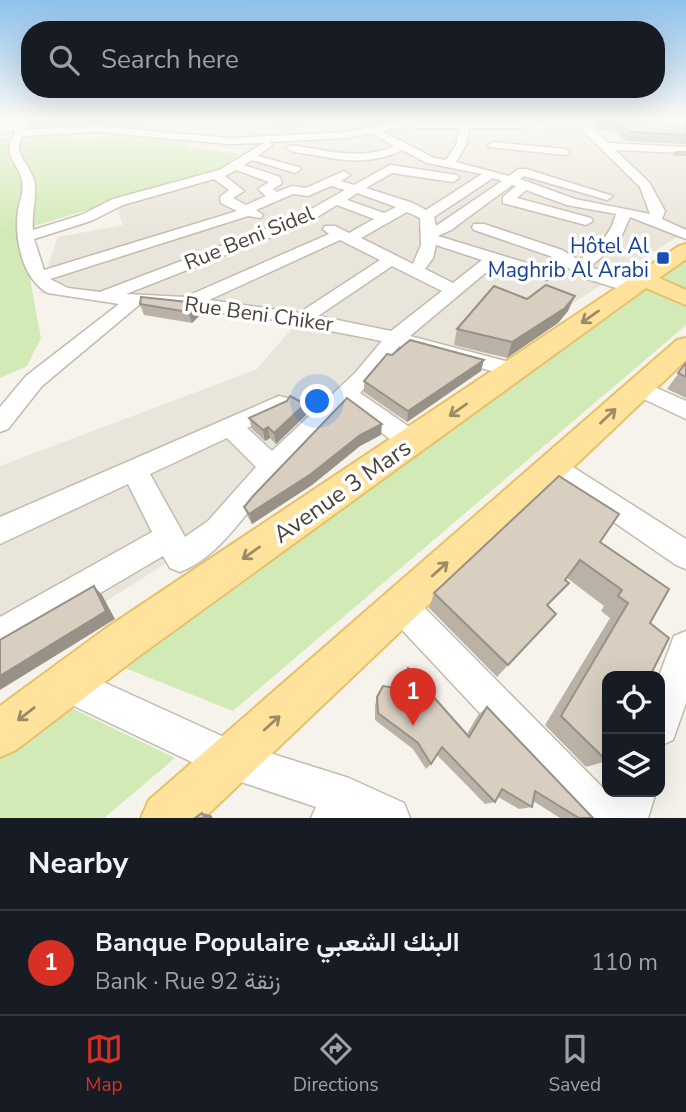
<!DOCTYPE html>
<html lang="en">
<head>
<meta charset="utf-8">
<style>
	body { margin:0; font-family:"Nunito Sans",Vazirmatn,sans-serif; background:#242831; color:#f1f3f6 }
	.controls { position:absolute; right:21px; bottom:21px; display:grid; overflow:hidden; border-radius:14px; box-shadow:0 7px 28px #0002 }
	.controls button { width:63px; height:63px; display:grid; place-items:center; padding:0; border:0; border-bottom:2px solid #363941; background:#171b24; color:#f1f3f6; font:35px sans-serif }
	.you { position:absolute; left:318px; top:402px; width:24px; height:24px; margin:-18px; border:5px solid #fff; border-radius:50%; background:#1a73e8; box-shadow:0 0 0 10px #1a73e833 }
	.badge { display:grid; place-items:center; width:46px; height:46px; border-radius:50%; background:#d93025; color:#fff; font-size:23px; font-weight:700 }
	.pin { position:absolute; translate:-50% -58px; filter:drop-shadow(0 2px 4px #0008) }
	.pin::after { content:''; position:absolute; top:37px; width:24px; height:21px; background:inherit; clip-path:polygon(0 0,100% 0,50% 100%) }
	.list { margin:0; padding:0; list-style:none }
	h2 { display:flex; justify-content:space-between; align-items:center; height:91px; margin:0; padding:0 28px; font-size:30px }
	h2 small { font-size:23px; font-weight:400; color:#9ea1a6 }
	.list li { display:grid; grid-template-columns:46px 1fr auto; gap:21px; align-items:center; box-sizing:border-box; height:105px; padding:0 28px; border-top:2px solid #363941 }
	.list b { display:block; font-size:26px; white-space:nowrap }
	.list p { margin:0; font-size:23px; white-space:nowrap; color:#9ea1a6 }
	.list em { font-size:23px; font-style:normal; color:#9ea1a6 }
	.icon { flex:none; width:38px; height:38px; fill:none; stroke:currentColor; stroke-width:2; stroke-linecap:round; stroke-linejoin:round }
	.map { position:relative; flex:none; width:686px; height:818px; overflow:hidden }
	.search { position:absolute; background:#171b24; box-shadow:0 7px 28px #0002; left:21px; right:21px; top:21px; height:77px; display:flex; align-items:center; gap:18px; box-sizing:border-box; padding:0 24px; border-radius:28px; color:#9ea1a6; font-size:26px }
	.sheet { height:196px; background:#171b24 }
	nav { display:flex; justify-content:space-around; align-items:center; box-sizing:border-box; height:98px; border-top:2px solid #363941; background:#171b24; font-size:19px; color:#9ea1a6 }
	nav a { display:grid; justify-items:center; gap:4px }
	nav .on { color:#d93025 }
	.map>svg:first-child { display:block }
</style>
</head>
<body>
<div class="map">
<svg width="686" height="818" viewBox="0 0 686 818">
	<rect width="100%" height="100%" fill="#f6f3ec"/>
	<path fill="#eae5da" d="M94,119H686V231L77,620L0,673V466L257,369L301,318L39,293L58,237L123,225L115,204L232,170L243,150L196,145L203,133L85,123Z"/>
	<path fill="#d2eab5" d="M63,131L77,139L115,135L197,139L186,146L240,154L217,171L21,230L41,338L27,366L0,378V138Z
		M686,254V325L233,711L120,666Z
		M63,704L175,758L104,818H0V745Z"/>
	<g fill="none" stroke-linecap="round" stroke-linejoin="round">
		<path stroke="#a9d4f2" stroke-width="2.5" d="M27,130L77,119
			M0,135L13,132"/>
		<defs>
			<path id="minor" d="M275,119H305L306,120L284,125Z
				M417,119H435L429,122L639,119L635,122L590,126L608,143L686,147V153L615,150L649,182L665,211L662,219L686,230V239L630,217L619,242L590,267L638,283L641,287L632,292L626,291L584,278L550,256L474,230L472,227L474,224H484L562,250L579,260C597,247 610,237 616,214L567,205L526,190L517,198L591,218L593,221L586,225L503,203V197L516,186L512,185L451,230L438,236L553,271L555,275L547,280L496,264L410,336L521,365L524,370L521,375L514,377L399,346L360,393L421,435L424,442L421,449L412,451L403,449L347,406C314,437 283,470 255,504C233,530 213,559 180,572L170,568L163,556L0,652V617L152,532L128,484L0,544V517L279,396L287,398L290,404L287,410L247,428L272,451L355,373L382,341L254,316L139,305L42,386L8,429L0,432V407L26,376L119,304L48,293C22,279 14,238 18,210C20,200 24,192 22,182C19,161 0,156 15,133L13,125H19L23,130L97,126L230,138L345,132ZM411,126L415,128H460L456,145L446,160L434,158L382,131ZM579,127L640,187L650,214L575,199L520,179L524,176L607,200L613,196L526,169H518L509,176L456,162L466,145L470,128ZM97,132L230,144L264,143L219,170L113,199L81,215L33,230C31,214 38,195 34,180C30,164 11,153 23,136ZM371,133L394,146C362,161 325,150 291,145L286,148C293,153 303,153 313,155C343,161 373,165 402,150L427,163L482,174L426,210L413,203L366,188L392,173L453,182L459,178L457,175L390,165L354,185L341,181L350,175L344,171L306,188L292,186L277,192L273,189L282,183L280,177L244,165L252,160L295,173L301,169L299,167L258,156L272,145L269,142L345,138ZM236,170L269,182L258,189L266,196L246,205L233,198L244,191L225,176ZM493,178L502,181L436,226L434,217ZM214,179L229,190L220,197L221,203L237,211L44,270L34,239L91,221L123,205ZM331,186L345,190L299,216L100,292L68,288L50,279L248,216L261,218L263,215L256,210L293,194L308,196ZM357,193L396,207L384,213L347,200ZM337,205L374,219L349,233L335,226H325L323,229L329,234L185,297L126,294L309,222ZM407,212L420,218L421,245L413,264L361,238ZM340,240L380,260L299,313L209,300ZM436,245L482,260L453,283L425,269L433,258ZM392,266L442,291L391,331L318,316ZM227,438L256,467L208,521L185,537L150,474Z
				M493,142L565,149L570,152L565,155L489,147L488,145Z
				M639,380L686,401V419L631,393L628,388L631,383Z
				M553,457L562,460L686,539V569L676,565L544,474L540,467L544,460Z
				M400,589L411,594L607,792L614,796L616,792H656L648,818H578L389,616L384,605L389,594Z
				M686,631V703L673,740L660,746L659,676L674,636Z
				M66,665L235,742L349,778L404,803L410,818H311L316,807L217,774L53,696L48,683L53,670Z"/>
			<path id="major" d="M686,244V259L659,278L686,290V305L646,288L135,659L16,750L0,757V706L105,629L679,246Z
				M686,338V360L204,818H141L149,800L677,340Z"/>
		</defs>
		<use href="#minor" stroke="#c2bbae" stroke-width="3"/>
		<use href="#major" stroke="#e6c16a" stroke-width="4"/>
		<use href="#minor" fill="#fff" fill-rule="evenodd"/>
		<use href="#major" fill="#ffe39c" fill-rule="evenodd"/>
	</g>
	<path fill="#bab2a6" d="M27,119H61L47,123V126L31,127Z
		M599,119H686V144L627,141L614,131H599L596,128Z
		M675,151H686V156H673Z
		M527,299L568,311L558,323L507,358L454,345L457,329Z
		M140,304L201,314L192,323L144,315Z
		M686,363V398L667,389Z
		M481,371L407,422L364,392V381Z
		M306,415L276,444L270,438L265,441L252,429L249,418Z
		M381,435L360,446L312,485L252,524L248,517L244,507L254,495Z
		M600,542L650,623L607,761L586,767L545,725L610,618L601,611L604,606L567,578L548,606L556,614L497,677L429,608L434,593Z
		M377,697L467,734L478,715L487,707L593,818H560L533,801L532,807L519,809L498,797L495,802L485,804L437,755L431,764L426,769L413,749L375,720V706Z"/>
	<path fill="#979187" d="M44,119H61L47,123V126Z
		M575,296L568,311L558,323L507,358L512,342Z
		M198,303L201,314L192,323L188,312Z
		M484,360L481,371L407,422L408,411Z
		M305,404L306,415L276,444L274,433Z
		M382,424L381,435L360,446L312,485L252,524L249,514L360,435Z
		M268,427L270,438L265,441L263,430Z
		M94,586L102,595L115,619L0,690V676Z
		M202,813L211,815L213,818H205Z"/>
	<path fill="#d8cfc1" stroke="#979187" stroke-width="2" d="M599,119H686V135L630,132L618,122H602Z
		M546,285L575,296L565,308L512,342L457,329L494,286L527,299Z
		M141,297L198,303L188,312L140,304Z
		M410,340L484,360L408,411L364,381L387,354L392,355Z
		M686,363V377L678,373Z
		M290,396L305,404L274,433L268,427L263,430L249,418L287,401Z
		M347,398L382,424L360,435L311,474L249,514L244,507L254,495Z
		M559,476L619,514L600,542L669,589L650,623L669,638L650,676H607V761L561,716L628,603L618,596L622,590L580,560L565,580L569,583L547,605L556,614L508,665L434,593Z
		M94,586L106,611L0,676V640Z
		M408,668L469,737L487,707L593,818H579L535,791L532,807L502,789L495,802L442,747L431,764L418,743L378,713L377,697L383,686L396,688Z
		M202,813L205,818H195Z"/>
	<defs><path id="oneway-shaft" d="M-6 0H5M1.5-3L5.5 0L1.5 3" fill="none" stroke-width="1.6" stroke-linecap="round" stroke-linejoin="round" transform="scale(1.75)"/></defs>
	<g stroke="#9c8c66">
		<use href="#oneway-shaft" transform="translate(590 317) rotate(145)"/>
		<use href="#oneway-shaft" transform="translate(458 410) rotate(145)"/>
		<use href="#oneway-shaft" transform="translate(608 416) rotate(-43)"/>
		<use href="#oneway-shaft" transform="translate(251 553) rotate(145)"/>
		<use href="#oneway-shaft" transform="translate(440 569) rotate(-42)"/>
		<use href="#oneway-shaft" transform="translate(26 714) rotate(142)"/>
		<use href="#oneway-shaft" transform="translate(272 723) rotate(-42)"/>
	</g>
	<linearGradient id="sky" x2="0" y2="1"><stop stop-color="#8fc1ec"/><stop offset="0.51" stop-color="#fbfaf6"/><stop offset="1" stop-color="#fbfaf6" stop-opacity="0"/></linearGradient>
	<rect width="686" height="233" fill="url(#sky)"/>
	<rect fill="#1a4fb4" stroke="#fff" stroke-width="2.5" x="656" y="251" width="14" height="14" rx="3.5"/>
	<g text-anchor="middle" stroke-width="7" stroke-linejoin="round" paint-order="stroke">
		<g font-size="21" fill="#4b4439" stroke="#fff">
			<text transform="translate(249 238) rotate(-22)" y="7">Rue Beni Sidel</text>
			<text transform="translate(259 314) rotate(8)" y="7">Rue Beni Chiker</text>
		</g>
		<g font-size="21" fill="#164399" stroke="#fff" text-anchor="end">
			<text x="649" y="253">Hôtel Al<tspan x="649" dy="24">Maghrib Al Arabi</tspan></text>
		</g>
		<g font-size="24" fill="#4b4439" stroke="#fff">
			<text transform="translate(342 491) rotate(-35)" y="8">Avenue 3 Mars</text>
		</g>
	</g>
</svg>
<div class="controls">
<button><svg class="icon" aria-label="locate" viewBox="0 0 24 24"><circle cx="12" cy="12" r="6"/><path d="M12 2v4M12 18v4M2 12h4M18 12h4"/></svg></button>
<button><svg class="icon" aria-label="layers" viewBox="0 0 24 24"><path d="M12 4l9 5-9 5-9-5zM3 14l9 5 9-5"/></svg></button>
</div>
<div class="you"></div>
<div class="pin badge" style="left:413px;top:726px">1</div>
<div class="search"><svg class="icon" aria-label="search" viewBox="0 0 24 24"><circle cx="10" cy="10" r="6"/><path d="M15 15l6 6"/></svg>Search here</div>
</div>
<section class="sheet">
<h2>Nearby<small></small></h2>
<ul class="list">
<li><span class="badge">1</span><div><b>Banque Populaire البنك الشعبي</b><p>Bank · Rue 92 زنقة</p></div><em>110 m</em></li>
</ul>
</section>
<nav>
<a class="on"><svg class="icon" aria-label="map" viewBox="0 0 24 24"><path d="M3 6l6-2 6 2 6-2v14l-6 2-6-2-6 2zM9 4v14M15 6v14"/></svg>Map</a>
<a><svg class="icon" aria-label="directions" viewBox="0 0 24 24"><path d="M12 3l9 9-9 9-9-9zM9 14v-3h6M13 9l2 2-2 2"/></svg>Directions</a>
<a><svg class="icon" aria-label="saved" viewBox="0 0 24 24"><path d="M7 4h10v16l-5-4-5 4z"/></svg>Saved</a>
</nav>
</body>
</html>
